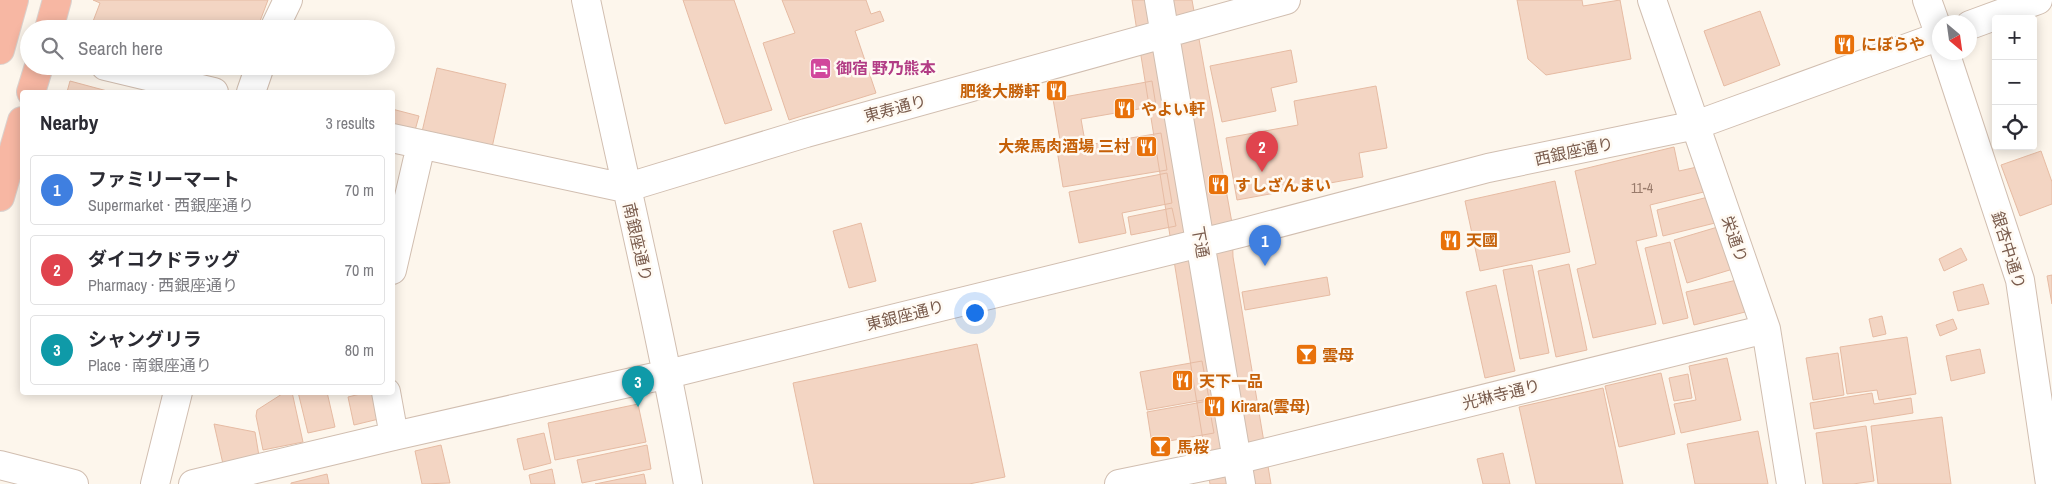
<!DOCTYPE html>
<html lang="en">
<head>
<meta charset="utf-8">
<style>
	body { margin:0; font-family:"Archivo Narrow","Noto Sans JP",sans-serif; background:#f7f7f7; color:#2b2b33 }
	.controls { position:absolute; right:15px; top:15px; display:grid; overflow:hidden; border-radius:5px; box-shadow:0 2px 12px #0003 }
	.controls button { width:45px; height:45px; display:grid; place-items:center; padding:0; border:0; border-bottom:1px solid #e1e1e2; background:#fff; color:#2b2b33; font:25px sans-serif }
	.compass { position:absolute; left:1932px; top:15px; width:45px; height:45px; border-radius:50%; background:#fff; box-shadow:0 2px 12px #0003; rotate:151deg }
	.you { position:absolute; left:974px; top:312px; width:18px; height:18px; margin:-12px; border:4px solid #fff; border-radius:50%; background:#1a73e8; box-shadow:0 0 0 8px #1a73e833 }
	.badge { display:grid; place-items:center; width:32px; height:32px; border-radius:50%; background:#e76f51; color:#fff; font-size:16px; font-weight:700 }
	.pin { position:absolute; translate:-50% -41px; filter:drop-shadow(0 1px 2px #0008) }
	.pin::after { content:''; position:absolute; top:26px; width:18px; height:15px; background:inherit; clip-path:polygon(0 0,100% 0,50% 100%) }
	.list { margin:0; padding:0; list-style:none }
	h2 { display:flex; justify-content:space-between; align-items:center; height:65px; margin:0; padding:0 20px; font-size:21px }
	h2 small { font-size:16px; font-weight:400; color:#7c7c81 }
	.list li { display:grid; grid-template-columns:32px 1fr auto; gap:15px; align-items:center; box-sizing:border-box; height:70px; margin:0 10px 10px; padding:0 10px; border:1px solid #e1e1e2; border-radius:5px }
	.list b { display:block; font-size:19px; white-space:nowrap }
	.list p { margin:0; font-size:16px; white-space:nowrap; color:#7c7c81 }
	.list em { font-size:16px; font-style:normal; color:#7c7c81 }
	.icon { flex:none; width:28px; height:28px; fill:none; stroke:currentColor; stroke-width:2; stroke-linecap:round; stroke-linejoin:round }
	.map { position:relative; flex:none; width:2052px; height:484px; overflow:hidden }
	.search { position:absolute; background:#fff; box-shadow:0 2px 12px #0003; left:20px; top:20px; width:375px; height:55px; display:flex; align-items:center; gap:12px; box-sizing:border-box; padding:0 18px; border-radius:28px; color:#7c7c81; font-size:19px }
	.panel { position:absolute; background:#fff; box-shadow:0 2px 12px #0003; left:20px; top:90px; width:375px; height:305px; border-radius:5px }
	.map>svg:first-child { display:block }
</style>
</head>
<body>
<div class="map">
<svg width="2052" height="484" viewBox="0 0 2052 484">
	<rect width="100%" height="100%" fill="#fdf6ec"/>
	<path fill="#f3d5c3" stroke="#e6bba3" d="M93,0H268L257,29H106L92,24L100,3Z
		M683,0H734L772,110L725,124Z
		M782,0H866L871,14L880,11L884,21L855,31L876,93L789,120L763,43L795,33Z
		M1132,0H1192L1232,223L1233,257L1271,484H1210Z
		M1517,0H1582L1583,6L1620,0L1631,59L1546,75L1528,59Z
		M1760,11L1780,65L1724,86L1704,31Z
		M1291,50L1297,82L1271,88L1276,111L1222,122L1210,66Z
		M437,68L506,84L491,152L421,136Z
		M70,81L111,92H67Z
		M1152,81L1156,106L1081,119L1084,136L1060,140L1053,99Z
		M1376,86L1387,148L1359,153L1363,177L1237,200L1226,138L1298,125L1294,101Z
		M392,109L419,116L414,134L392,129Z
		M1161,133L1167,170L1063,187L1057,150Z
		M1674,147L1679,171L1706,165L1712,190L1650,205L1657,236L1636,241L1656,324L1593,338L1577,269L1596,264L1575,171Z
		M2041,151L2052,182V204L2020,216L2001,165Z
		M1167,173L1172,203L1122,213L1126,233L1079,243L1069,192Z
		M1555,181L1570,252L1480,271L1465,201Z
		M1712,196L1719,222L1663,236L1657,210Z
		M1172,208L1176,226L1131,235L1128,217Z
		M861,223L876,281L849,288L833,231Z
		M1721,226L1733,269L1687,283L1674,240Z
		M1670,242L1688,318L1663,324L1645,248Z
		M1961,248L1967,260L1944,271L1939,259Z
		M1569,264L1587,350L1556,357L1538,271Z
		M1532,265L1549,353L1520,359L1503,270Z
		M2052,275V304L2047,276Z
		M1327,277L1330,295L1245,310L1242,292Z
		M1741,279L1749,311L1694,325L1686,292Z
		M1983,284L1989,304L1958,311L1953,292Z
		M1496,285L1515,371L1485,378L1466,292Z
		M1882,316L1886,334L1873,337L1869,319Z
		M1953,319L1957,329L1940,336L1936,325Z
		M1907,337L1916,394L1879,400L1877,390L1847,394L1840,347Z
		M977,344L1005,477L969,484H814L793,383Z
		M1980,349L1985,373L1951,381L1946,356Z
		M1838,353L1844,395L1813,400L1806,358Z
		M1727,358L1741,420L1681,433L1674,404L1696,400L1689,366Z
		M1202,361L1209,399L1147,410L1140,372Z
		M1661,373L1675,434L1619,447L1605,386Z
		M1688,374L1692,398L1674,401L1669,378Z
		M1603,388L1623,484H1536L1519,407Z
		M292,392L303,442L263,450L256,416L257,410L282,394Z
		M298,392H327L335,427L308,433Z
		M368,392H377L383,418L354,425L348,397Z
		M1872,393L1874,404L1911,398L1913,413L1814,429L1810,403Z
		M1208,401L1214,433L1152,444L1147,412Z
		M638,404L646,442L555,460L548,423Z
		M1942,417L1951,484H1878L1871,426Z
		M214,424L255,432L259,456L223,464Z
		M1866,426L1874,481L1853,484H1823L1816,433Z
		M1758,431L1768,484H1695L1687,444Z
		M544,433L551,463L524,470L517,439Z
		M441,445L450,483L422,484L415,451Z
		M647,445L651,469L582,483L577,460Z
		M1503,453L1510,484H1483L1477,459Z
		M552,469L555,484H531L529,475Z
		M327,474L329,484H291V483Z
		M644,474L646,484H595Z"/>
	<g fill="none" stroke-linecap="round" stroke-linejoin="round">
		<defs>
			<path id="minor" d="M586,0C620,161 659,322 688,484
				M1159,0L1241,484
				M1652,0L1766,329L1791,484
				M1927,0L1940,36
				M1970,25L2038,0
				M274,29L288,0
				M1945,52L2020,280L2050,484
				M105,66L214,92
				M251,92L260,66
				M392,138L625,188L806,133L1286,0
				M392,270L421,145
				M386,392L394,436
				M0,465L74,484
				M155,484L178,392
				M193,484L394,436L668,374L1241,233L1488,168L1696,125L1940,36
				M1119,484L1236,460L1766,329"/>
			<path id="highway" d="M49,29L57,0
				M0,50L14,0
				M31,92L39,66
				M0,197L22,121"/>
		</defs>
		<use href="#minor" stroke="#d1beb0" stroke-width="30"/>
		<use href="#highway" stroke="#dad1cd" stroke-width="30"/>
		<use href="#minor" stroke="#fff" stroke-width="28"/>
		<use href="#highway" stroke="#f7b7a3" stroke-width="28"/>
	</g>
	<defs>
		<symbol id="restaurant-square" viewBox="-11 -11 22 22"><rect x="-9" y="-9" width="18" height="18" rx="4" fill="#e8710a" stroke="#fffaf3"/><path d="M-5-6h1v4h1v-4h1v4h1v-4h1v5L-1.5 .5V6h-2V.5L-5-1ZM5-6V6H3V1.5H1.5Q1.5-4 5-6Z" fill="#fff"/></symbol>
		<symbol id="hotel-square" viewBox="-11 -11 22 22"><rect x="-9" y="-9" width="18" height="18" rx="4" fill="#d1479c" stroke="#fffaf3"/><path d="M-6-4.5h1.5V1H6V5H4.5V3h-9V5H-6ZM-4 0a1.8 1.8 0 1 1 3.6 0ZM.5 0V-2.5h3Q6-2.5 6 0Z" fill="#fff"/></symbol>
		<symbol id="bar-square" viewBox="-11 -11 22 22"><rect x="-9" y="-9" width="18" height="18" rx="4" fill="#e8710a" stroke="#fffaf3"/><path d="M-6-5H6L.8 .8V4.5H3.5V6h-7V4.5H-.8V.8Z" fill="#fff"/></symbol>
	</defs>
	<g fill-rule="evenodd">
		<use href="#restaurant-square" x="1832" y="32" width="25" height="25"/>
		<use href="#hotel-square" x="808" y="56" width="25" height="25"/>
		<use href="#restaurant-square" x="1044" y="78" width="25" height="25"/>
		<use href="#restaurant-square" x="1112" y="96" width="25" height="25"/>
		<use href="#restaurant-square" x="1134" y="134" width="25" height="25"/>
		<use href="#restaurant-square" x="1206" y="172" width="25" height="25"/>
		<use href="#restaurant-square" x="1438" y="228" width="25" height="25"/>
		<use href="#bar-square" x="1294" y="342" width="25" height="25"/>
		<use href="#restaurant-square" x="1170" y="368" width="25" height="25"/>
		<use href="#restaurant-square" x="1202" y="394" width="25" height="25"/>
		<use href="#bar-square" x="1148" y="434" width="25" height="25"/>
	</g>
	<g text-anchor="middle" stroke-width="5" stroke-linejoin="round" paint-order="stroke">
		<g font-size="14" fill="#987a6a">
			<text x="1642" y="193">11-4</text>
		</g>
		<g font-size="16" font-weight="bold" fill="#c56008" stroke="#fffaf3" text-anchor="start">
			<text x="1861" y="50">にぼらや</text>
			<text x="1040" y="97" text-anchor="end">肥後大勝軒</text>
			<text x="1141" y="115">やよい軒</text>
			<text x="1130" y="152" text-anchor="end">大衆馬肉酒場 三村</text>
			<text x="1235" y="191">すしざんまい</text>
			<text x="1466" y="246">天國</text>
			<text x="1322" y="361">雲母</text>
			<text x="1199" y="387">天下一品</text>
			<text x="1231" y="412">Kirara(雲母)</text>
			<text x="1177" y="453">馬桜</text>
		</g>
		<g font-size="16" font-weight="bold" fill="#b23c85" stroke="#fffaf3" text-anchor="start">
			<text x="836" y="74">御宿 野乃熊本</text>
		</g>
		<g font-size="16" fill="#7a5c4d" stroke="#fffaf3">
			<text transform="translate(895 108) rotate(-15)" y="6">東寿通り</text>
			<text transform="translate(1574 151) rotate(-12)" y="6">西銀座通り</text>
			<text transform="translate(1735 239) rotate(71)" y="6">栄通り</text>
			<text transform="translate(638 242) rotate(77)" y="6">南銀座通り</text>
			<text transform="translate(1201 242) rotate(80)" y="6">下通</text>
			<text transform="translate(2009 250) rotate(73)" y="6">銀杏中通り</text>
			<text transform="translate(905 315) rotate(-14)" y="6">東銀座通り</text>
			<text transform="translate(1501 394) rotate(-14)" y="6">光琳寺通り</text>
		</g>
	</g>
</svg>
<div class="controls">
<button>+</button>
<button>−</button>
<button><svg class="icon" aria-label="locate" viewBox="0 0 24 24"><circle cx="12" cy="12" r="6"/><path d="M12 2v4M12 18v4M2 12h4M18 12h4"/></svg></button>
</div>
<svg class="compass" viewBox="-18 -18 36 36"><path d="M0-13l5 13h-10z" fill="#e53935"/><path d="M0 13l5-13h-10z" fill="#7c7c81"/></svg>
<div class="you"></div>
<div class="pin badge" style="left:1265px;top:266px;background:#3f7fe0">1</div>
<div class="pin badge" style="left:1262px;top:172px;background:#e0444e">2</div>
<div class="pin badge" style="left:638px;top:407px;background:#0f9aa8">3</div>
<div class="search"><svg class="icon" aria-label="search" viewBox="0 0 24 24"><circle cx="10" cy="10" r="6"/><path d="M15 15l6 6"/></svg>Search here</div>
<section class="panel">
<h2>Nearby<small>3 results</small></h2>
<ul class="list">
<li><span class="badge" style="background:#3f7fe0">1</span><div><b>ファミリーマート</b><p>Supermarket · 西銀座通り</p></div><em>70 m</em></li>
<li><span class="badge" style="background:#e0444e">2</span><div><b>ダイコクドラッグ</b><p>Pharmacy · 西銀座通り</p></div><em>70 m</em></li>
<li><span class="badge" style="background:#0f9aa8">3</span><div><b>シャングリラ</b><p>Place · 南銀座通り</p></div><em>80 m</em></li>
</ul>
</section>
</div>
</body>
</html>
